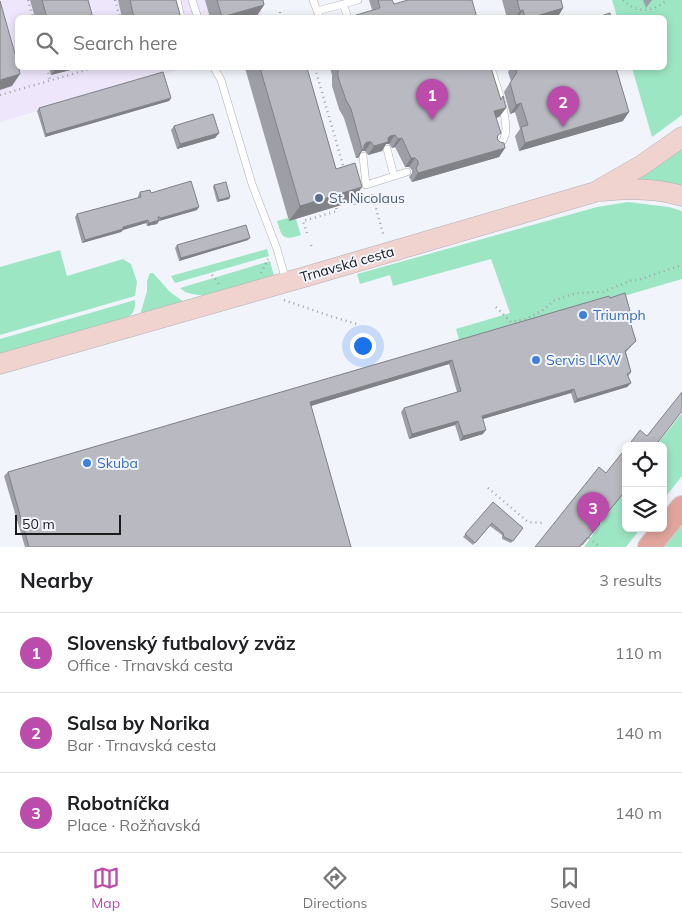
<!DOCTYPE html>
<html lang="en">
<head>
<meta charset="utf-8">
<style>
	body { margin:0; font-family:Mulish,sans-serif; background:#f6f6f6; color:#202124 }
	.controls { position:absolute; right:15px; bottom:15px; display:grid; overflow:hidden; border-radius:8px; box-shadow:0 2px 8px #0003 }
	.controls button { width:45px; height:45px; display:grid; place-items:center; padding:0; border:0; border-bottom:1px solid #e0e0e0; background:#fff; color:#202124; font:25px sans-serif }
	.scale { position:absolute; left:15px; bottom:12px; width:106px; box-sizing:border-box; padding-left:5px; border:2px solid #1b1b1e; border-top:0; font-size:14px; line-height:18px; white-space:nowrap; color:#1b1b1e; -webkit-text-stroke:4px #f2f4fc; paint-order:stroke }
	.you { position:absolute; left:362px; top:345px; width:18px; height:18px; margin:-12px; border:4px solid #fff; border-radius:50%; background:#1a73e8; box-shadow:0 0 0 8px #1a73e833 }
	.badge { display:grid; place-items:center; width:32px; height:32px; border-radius:50%; background:#bb4cab; color:#fff; font-size:16px; font-weight:700 }
	.pin { position:absolute; translate:-50% -41px; filter:drop-shadow(0 1px 2px #0008) }
	.pin::after { content:''; position:absolute; top:26px; width:18px; height:15px; background:inherit; clip-path:polygon(0 0,100% 0,50% 100%) }
	.list { margin:0; padding:0; list-style:none }
	h2 { display:flex; justify-content:space-between; align-items:center; height:65px; margin:0; padding:0 20px; font-size:21px }
	h2 small { font-size:16px; font-weight:400; color:#757577 }
	.list li { display:grid; grid-template-columns:32px 1fr auto; gap:15px; align-items:center; box-sizing:border-box; height:80px; padding:0 20px; border-top:1px solid #e0e0e0 }
	.list b { display:block; font-size:19px; white-space:nowrap }
	.list p { margin:0; font-size:16px; white-space:nowrap; color:#757577 }
	.list em { font-size:16px; font-style:normal; color:#757577 }
	.icon { flex:none; width:28px; height:28px; fill:none; stroke:currentColor; stroke-width:2; stroke-linecap:round; stroke-linejoin:round }
	.map { position:relative; flex:none; width:682px; height:547px; overflow:hidden }
	.search { position:absolute; background:#fff; box-shadow:0 2px 8px #0003; left:15px; right:15px; top:15px; height:55px; display:flex; align-items:center; gap:12px; box-sizing:border-box; padding:0 18px; border-radius:8px; color:#757577; font-size:19px }
	.sheet { height:305px; background:#fff }
	nav { display:flex; justify-content:space-around; align-items:center; box-sizing:border-box; height:70px; border-top:1px solid #e0e0e0; background:#fff; font-size:14px; color:#757577 }
	nav a { display:grid; justify-items:center; gap:2px }
	nav .on { color:#bb4cab }
	.map>svg:first-child { display:block }
</style>
</head>
<body>
<div class="map">
<svg width="682" height="547" viewBox="0 0 682 547">
	<rect width="100%" height="100%" fill="#f2f4fc"/>
	<path fill="#eee6fb" d="M0,0H258L263,17L18,18V68H186L0,122Z"/>
	<path fill="#9de6c4" d="M612,0H682V115L652,137L632,68H664V18L617,17Z
		M682,146V189L634,181Z
		M628,202L669,207L682,211V279L460,344L456,329L510,313L491,259L393,286L390,275L360,284L357,274L597,207Z
		M295,216L301,235C283,241 282,238 277,221Z
		M267,249L269,256L175,283L171,276Z
		M60,250L67,276L123,259L131,264L137,282L135,296L0,335V267Z
		M270,261L274,276L206,296L192,294L185,292L180,288Z
		M150,273H153L170,292L184,302L140,315L147,291V281Z
		M135,300C136,309 133,314 126,319L0,354V339Z
		M682,413V476L663,500V446H656Z
		M626,486V528H641L626,547H584L621,496Z
		M682,516V547H656Z"/>
	<g fill="none" stroke-linecap="round" stroke-linejoin="round">
		<defs>
			<path id="service" d="M177,0L181,18
				M192,0L198,18
				M313,0L320,18
				M343,4L348,18
				M317,11L358,0
				M214,68L221,80L252,184L277,249L286,281
				M491,68C496,83 511,125 504,138C503,142 499,145 496,147
				M387,149L394,176
				M363,156L366,185L407,172"/>
			<path id="secondary" d="M602,191C630,188 655,188 682,196
				M0,364L308,276L595,192L642,165L682,137"/>
			<path id="primary" d="M649,547L682,507"/>
		</defs>
		<use href="#service" stroke="#aeafb7" stroke-width="8"/>
		<use href="#secondary" stroke="#aeafb7" stroke-width="21"/>
		<use href="#primary" stroke="#d1d1d2" stroke-width="24"/>
		<path stroke="#a2a3a9" stroke-width="2.5" stroke-dasharray="1 4" stroke-linecap="butt" d="M28,0L33,18
			M115,0L120,18
			M623,0C638,14 652,12 667,0
			M258,11L259,18
			M280,18V11
			M47,68L50,80
			M188,68H189
			M315,68L344,169
			M0,95L93,68
			M372,194L384,237
			M353,199L355,206
			M307,233L303,221L337,211L335,204
			M311,245L312,248
			M261,273L268,259
			M212,275L219,284
			M284,300L330,316L360,325
			M496,307L511,322L526,319L543,310L555,300L576,293L603,292L632,280H638L682,265
			M488,488L528,522L543,523
			M589,538L600,547"/>
		<use href="#service" stroke="#fff" stroke-width="7"/>
		<use href="#secondary" stroke="#f0d2ce" stroke-width="20"/>
		<use href="#primary" stroke="#e1a59d" stroke-width="22"/>
	</g>
	<path fill="#9e9fa6" d="M30,0H88L93,18H35Z
		M118,0H176L181,18H122Z
		M205,0H263L264,5L256,17L254,18H210Z
		M369,0H392L394,4L372,10Z
		M502,0H561L563,8L557,18H507Z
		M643,0H652L646,8Z
		M49,68H78L51,75Z
		M245,68H307L336,169L362,187L351,202L289,221Z
		M330,68H491L501,100L506,108L499,117L496,118L497,139L505,148L499,157L412,182L409,177L412,173V170L409,167H405L395,147L392,148L389,144H386L382,151L368,155L365,151H362L358,158H356L344,118L339,109L332,86V75Z
		M511,68H616L623,121L519,151L515,136L520,129L515,112L510,114L504,92L511,81L508,72Z
		M171,98L169,101L45,137L37,111L39,108Z
		M174,126L219,133L215,138L177,149L171,130Z
		M214,185L230,197L229,199L217,202L213,187Z
		M140,192L197,210L159,221L157,224L147,226L146,223L123,230L121,232L82,243L75,217L77,214L138,198V196Z
		M248,240L179,261L175,248L177,245Z
		M610,298L628,315L636,341L626,352L631,372L628,377L631,383L627,387L574,403L571,393L483,419V434L460,441L455,425L409,439L401,412L404,408L457,392L449,364L311,406L351,547H25L4,476L8,472Z
		M623,487L626,490L583,545H582L580,547H535Z
		M493,502L523,528L511,543L502,539V535L490,526L473,545L463,537Z"/>
	<path fill="#818287" d="M264,5L256,17L222,18V17Z
		M563,8L557,18H530Z
		M523,10L517,18H515L520,11Z
		M56,68H78L51,75Z
		M20,74L12,86L0,90V80Z
		M171,98L169,101L45,137L46,134Z
		M521,103L515,112L510,114L516,105Z
		M506,108L499,117L488,120L494,111Z
		M629,112L623,121L519,151L525,143Z
		M219,133L215,138L177,149L180,144Z
		M395,135L389,144H386L382,151L368,155L374,146L390,136Z
		M402,138L395,147L392,148L398,139Z
		M367,142H371L365,151H362L358,158H356Z
		M505,148L499,157L412,182L418,173Z
		M411,158H415L409,167H405Z
		M362,187L351,202L289,221L300,206Z
		M230,197L229,199L217,202L219,200Z
		M199,207L197,210L159,221L157,224L147,226L149,223L159,221L161,218Z
		M148,220L146,223L123,230L121,232L82,243L85,240L123,227Z
		M250,238L248,240L179,261L181,258Z
		M452,360L449,364L307,407L310,402Z
		M631,383L627,387L574,403L577,399Z
		M574,389L571,393L479,420L482,416Z
		M458,421L455,425L409,439L412,434Z
		M486,430L483,434L460,441L463,436Z"/>
	<path fill="#b8b9c1" stroke="#818287" d="M42,0H88L93,18H47Z
		M130,0H176L181,18H134Z
		M217,0H263L264,5L222,17Z
		M378,0H392L394,4L408,0H472L477,18H346L380,8Z
		M517,0H561L563,8L530,18H525L523,10L520,11Z
		M0,1L18,64V68H19L20,74L0,80Z
		M610,13L611,18H595Z
		M260,68H307L336,169L355,163L362,187L300,206Z
		M338,68H491L501,100L503,96L506,108L494,111L501,133L498,135L497,139L500,142L504,143L505,148L418,173L416,168L418,165V161L415,158H411L402,138L398,139L395,135L390,136L388,138V142L374,146L371,142H367L364,145V149H362L351,109L346,100L338,77Z
		M515,68H616L629,112L525,143L521,127L528,125L521,103L516,105L510,83L517,72Z
		M163,72L171,98L46,134L39,108Z
		M213,114L219,133L180,144L174,126Z
		M191,181L199,207L161,218L160,217H158L159,220L149,223L148,220L123,227V229L85,240L77,214L141,197L140,192L150,190L151,193Z
		M226,182L230,197L219,200L214,185Z
		M246,225L250,238L181,258L177,245Z
		M625,293L630,311L627,312L636,341L625,351L631,372L627,374L631,383L577,399L574,389L482,416L486,430L463,436L458,421L412,434L404,408L461,391L452,360L310,402L351,547H29L8,472L609,296L610,298Z
		M682,392V411L655,446H628L640,430L647,436Z
		M626,448V482L623,486L626,489V490L599,523L600,524L588,538H587L579,547H535L599,467L606,473Z
		M493,502L523,528L513,541L504,537L503,533L492,523L475,543L465,534Z"/>
	<circle fill="#5c6f8a" stroke="#f2f4fc" stroke-width="2" cx="319" cy="198" r="5"/>
	<g fill="#3f7fe0" stroke="#f2f4fc" stroke-width="2">
		<circle cx="583" cy="315" r="5"/>
		<circle cx="536" cy="360" r="5"/>
		<circle cx="87" cy="463" r="5"/>
	</g>
	<g text-anchor="middle" stroke-width="4" stroke-linejoin="round" paint-order="stroke">
		<g font-size="14" fill="#4e5e75" stroke="#f2f4fc" text-anchor="start">
			<text x="329" y="203">St. Nicolaus</text>
		</g>
		<g font-size="14" fill="#1b1b1e" stroke="#f2f4fc">
			<text transform="translate(347 264) rotate(-16)" y="5">Trnavská cesta</text>
		</g>
		<g font-size="14" fill="#366cbe" stroke="#f2f4fc" text-anchor="start">
			<text x="593" y="320">Triumph</text>
			<text x="546" y="365">Servis LKW</text>
			<text x="97" y="468">Skuba</text>
		</g>
	</g>
</svg>
<div class="controls">
<button><svg class="icon" aria-label="locate" viewBox="0 0 24 24"><circle cx="12" cy="12" r="6"/><path d="M12 2v4M12 18v4M2 12h4M18 12h4"/></svg></button>
<button><svg class="icon" aria-label="layers" viewBox="0 0 24 24"><path d="M12 4l9 5-9 5-9-5zM3 14l9 5 9-5"/></svg></button>
</div>
<div class="scale">50 m</div>
<div class="you"></div>
<div class="pin badge" style="left:432px;top:120px">1</div>
<div class="pin badge" style="left:563px;top:127px">2</div>
<div class="pin badge" style="left:593px;top:533px">3</div>
<div class="search"><svg class="icon" aria-label="search" viewBox="0 0 24 24"><circle cx="10" cy="10" r="6"/><path d="M15 15l6 6"/></svg>Search here</div>
</div>
<section class="sheet">
<h2>Nearby<small>3 results</small></h2>
<ul class="list">
<li><span class="badge">1</span><div><b>Slovenský futbalový zväz</b><p>Office · Trnavská cesta</p></div><em>110 m</em></li>
<li><span class="badge">2</span><div><b>Salsa by Norika</b><p>Bar · Trnavská cesta</p></div><em>140 m</em></li>
<li><span class="badge">3</span><div><b>Robotníčka</b><p>Place · Rožňavská</p></div><em>140 m</em></li>
</ul>
</section>
<nav>
<a class="on"><svg class="icon" aria-label="map" viewBox="0 0 24 24"><path d="M3 6l6-2 6 2 6-2v14l-6 2-6-2-6 2zM9 4v14M15 6v14"/></svg>Map</a>
<a><svg class="icon" aria-label="directions" viewBox="0 0 24 24"><path d="M12 3l9 9-9 9-9-9zM9 14v-3h6M13 9l2 2-2 2"/></svg>Directions</a>
<a><svg class="icon" aria-label="saved" viewBox="0 0 24 24"><path d="M7 4h10v16l-5-4-5 4z"/></svg>Saved</a>
</nav>
</body>
</html>
